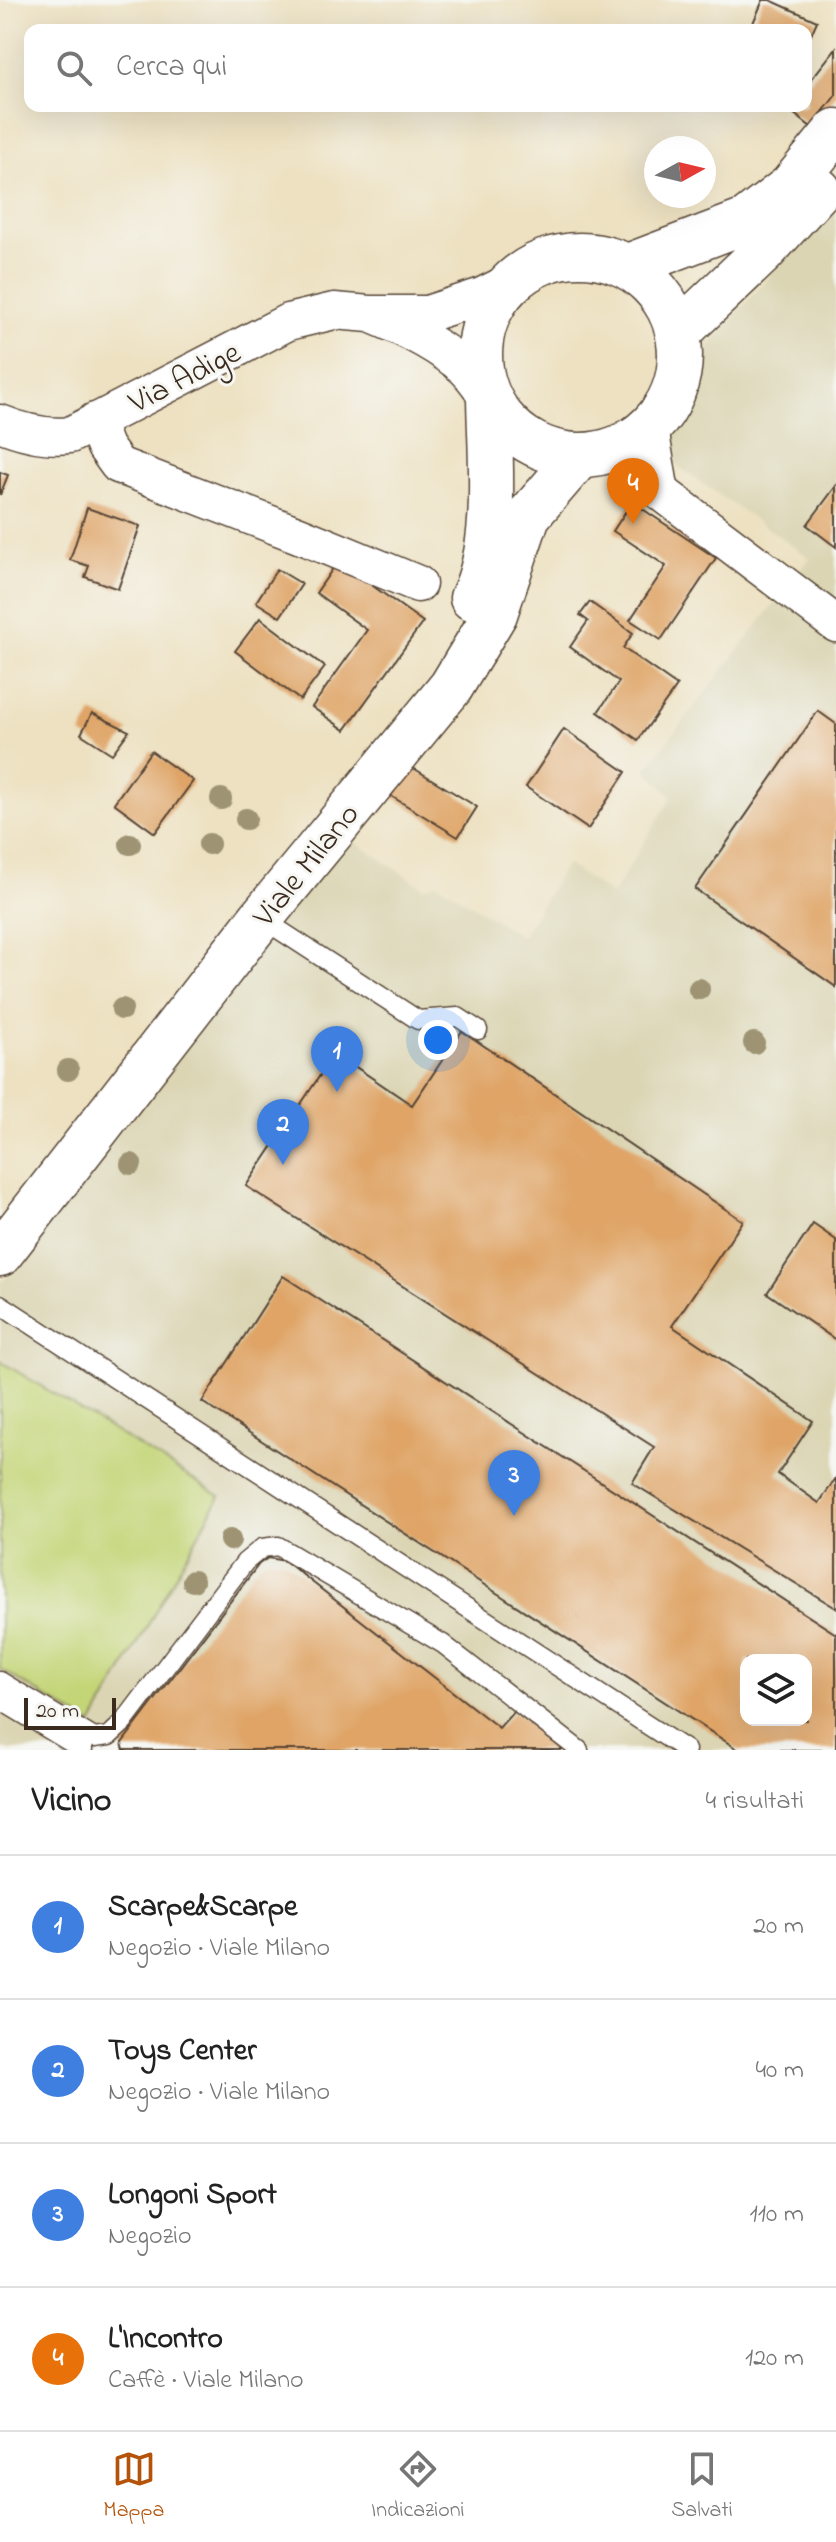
<!DOCTYPE html>
<html lang="it">
<head>
<meta charset="utf-8">
<style>
	body { margin:0; font-family:"Indie Flower",sans-serif; background:#f6f6f6; color:#222 }
	.controls { position:absolute; right:24px; bottom:24px; display:grid; overflow:hidden; border-radius:16px; box-shadow:0 8px 32px #0002 }
	.controls button { width:72px; height:72px; display:grid; place-items:center; padding:0; border:0; border-bottom:2px solid #e0e0e0; background:#fff; color:#222; font:40px sans-serif }
	.compass { position:absolute; left:644px; top:136px; width:72px; height:72px; border-radius:50%; background:#fff; box-shadow:0 8px 32px #0002; rotate:82deg }
	.scale { position:absolute; left:24px; bottom:20px; width:92px; box-sizing:border-box; padding-left:8px; border:4px solid #3b2a1e; border-top:0; font-size:22px; line-height:28px; white-space:nowrap; color:#3b2a1e; -webkit-text-stroke:6px #f6f6f2; paint-order:stroke }
	.you { position:absolute; left:438px; top:1040px; width:28px; height:28px; margin:-20px; border:6px solid #fff; border-radius:50%; background:#1a73e8; box-shadow:0 0 0 12px #1a73e833 }
	.badge { display:grid; place-items:center; width:52px; height:52px; border-radius:50%; background:#b45309; color:#fff; font-size:26px; font-weight:700 }
	.pin { position:absolute; translate:-50% -66px; filter:drop-shadow(0 2px 4px #0008) }
	.pin::after { content:''; position:absolute; top:42px; width:28px; height:24px; background:inherit; clip-path:polygon(0 0,100% 0,50% 100%) }
	.list { margin:0; padding:0; list-style:none }
	h2 { display:flex; justify-content:space-between; align-items:center; height:104px; margin:0; padding:0 32px; font-size:34px }
	h2 small { font-size:26px; font-weight:400; color:#767676 }
	.list li { display:grid; grid-template-columns:52px 1fr auto; gap:24px; align-items:center; box-sizing:border-box; height:144px; padding:0 32px; border-top:2px solid #e0e0e0 }
	.list b { display:block; font-size:30px; white-space:nowrap }
	.list p { margin:0; font-size:26px; white-space:nowrap; color:#767676 }
	.list em { font-size:26px; font-style:normal; color:#767676 }
	.icon { flex:none; width:44px; height:44px; fill:none; stroke:currentColor; stroke-width:2; stroke-linecap:round; stroke-linejoin:round }
	.map { position:relative; flex:none; width:836px; height:1750px; overflow:hidden }
	.search { position:absolute; background:#fff; box-shadow:0 8px 32px #0002; left:24px; right:24px; top:24px; height:88px; display:flex; align-items:center; gap:20px; box-sizing:border-box; padding:0 28px; border-radius:16px; color:#767676; font-size:30px }
	.sheet { height:680px; background:#fff }
	nav { display:flex; justify-content:space-around; align-items:center; box-sizing:border-box; height:112px; border-top:2px solid #e0e0e0; background:#fff; font-size:22px; color:#767676 }
	nav a { display:grid; justify-items:center; gap:4px }
	nav .on { color:#b45309 }
	.map>svg:first-child { display:block }
</style>
</head>
<body>
<div class="map">
<svg width="836" height="1750" viewBox="0 0 836 1750">
	<rect width="100%" height="100%" fill="#f6f6f2"/>
	<filter id="ink" filterUnits="userSpaceOnUse"><feTurbulence type="fractalNoise" baseFrequency=".0125" numOctaves="2"/><feDisplacementMap in="SourceGraphic" scale="16" xChannelSelector="R" yChannelSelector="G"/><feConvolveMatrix kernelMatrix="1 2 1 2 8 2 1 2 1" color-interpolation-filters="sRGB"/></filter>
	<filter id="wash" filterUnits="userSpaceOnUse"><feTurbulence type="fractalNoise" baseFrequency=".006" numOctaves="4" result="noise"/><feDisplacementMap in="SourceGraphic" scale="32" xChannelSelector="R" yChannelSelector="G"/><feGaussianBlur stdDeviation="1.8" result="paint"/><feColorMatrix in="noise" values="0 0 0 0 0 0 0 0 0 0 0 0 0 0 0 0 0 1.4 0 .05"/><feComposite in="paint" operator="in"/></filter>
	<g filter="url(#wash)">
		<rect width="100%" height="100%" fill="#ede1c1"/>
		<path fill="#dbd5b4" fill-rule="evenodd" d="M836,199V1750H0V1285L343,840L355,842L424,888L437,883L522,937L566,864L612,895L672,797L646,769L810,558L659,453L671,389ZM746,1660H806V1720H746Z"/>
		<path fill="#c4d578" stroke="#80804b" stroke-width="2" d="M0,1361L220,1496L92,1725L0,1669Z"/>
		<g id="blocks">
			<path fill="#dfa466" fill-rule="evenodd" d="M763,0H770L817,21L806,46V30H750Z
				M836,48V95L811,127L788,109L790,106H806V86Z
				M0,472L8,475L0,495Z
				M836,486V547L807,525Z
				M632,502L716,558L661,640L630,620L666,566L613,531Z
				M87,508L140,526L118,589L85,577L89,566L70,560Z
				M338,561L423,622L345,730L312,707L367,630L316,593Z
				M277,569L302,584L280,617L256,602Z
				M590,602L633,633L623,648L677,686L638,740L598,712L619,682L570,647L588,621L580,615Z
				M260,618L325,667L300,700L235,651Z
				M818,711L836,724V987L695,889Z
				M92,713L129,731L112,754L81,734Z
				M564,729L626,772L588,829L526,787Z
				M151,751L193,781L155,833L114,803Z
				M410,766L477,807L458,837L391,796Z
				M462,1031L743,1221L672,1326L813,1421L778,1474L819,1503L836,1478V1608L632,1483L654,1447L246,1186L335,1053L412,1105Z
				M813,1224L836,1240V1340L767,1293Z
				M283,1276L836,1634V1750H739L202,1402ZM746,1660H806V1720H746Z
				M268,1558L285,1561L499,1728L514,1711L564,1750H124L122,1743L259,1564Z"/>
		</g>
	</g>
	<g filter="url(#ink)">
		<use href="#blocks" fill-opacity="0" stroke="#564536" stroke-width="2"/>
		<g fill="none" stroke-linecap="round" stroke-linejoin="round">
			<defs>
				<path id="service" d="M261,918L418,1020L458,1017L478,1030
					M0,1304L686,1750
					M0,1681L94,1738L109,1736L123,1723L245,1562L262,1548L278,1546L443,1644L579,1750
					M0,1700L83,1750"/>
				<path id="minor" d="M489,398C481,388 474,377 465,368C438,344 402,327 370,314H427L482,296L510,282
					M95,421L105,447L118,465L299,535L418,584
					M0,423C22,432 46,438 70,435L288,322L334,311L370,314
					M650,428L660,487
					M625,445L661,492L836,624"/>
				<path id="primary" d="M480 355a100 100 0 1 1 200 0a100 100 0 1 1-200 0Z
					M628,266L746,221L791,186L836,131
					M678,333L763,252L819,190
					M472,598C499,544 490,459 489,398
					M0,1254L261,918L451,687L495,614L528,516L578,458"/>
			</defs>
			<use href="#service" stroke="#564536" stroke-width="21"/>
			<use href="#minor" stroke="#564536" stroke-width="39"/>
			<use href="#primary" stroke="#564536" stroke-width="47"/>
			<use href="#service" stroke="#fff" stroke-width="18"/>
			<use href="#minor" stroke="#fff" stroke-width="36"/>
			<use href="#primary" stroke="#fff" stroke-width="44"/>
		</g>
		<g fill="#9e9473">
			<circle cx="221" cy="799" r="11"/>
			<circle cx="246" cy="819" r="11"/>
			<circle cx="130" cy="844" r="11"/>
			<circle cx="209" cy="844" r="11"/>
			<circle cx="699" cy="989" r="11"/>
			<circle cx="122" cy="1009" r="11"/>
			<circle cx="754" cy="1043" r="11"/>
			<circle cx="68" cy="1070" r="11"/>
			<circle cx="131" cy="1164" r="11"/>
			<circle cx="230" cy="1540" r="11"/>
			<circle cx="193" cy="1581" r="11"/>
		</g>
	</g>
	<g text-anchor="middle" stroke-width="6" stroke-linejoin="round" paint-order="stroke">
		<g font-size="32" fill="#3b2a1e" stroke="#f6f6f2">
			<text transform="translate(184 376) rotate(-27)" y="11">Via Adige</text>
			<text transform="translate(305 864) rotate(-51)" y="11">Viale Milano</text>
		</g>
	</g>
</svg>
<div class="controls">
<button><svg class="icon" aria-label="layers" viewBox="0 0 24 24"><path d="M12 4l9 5-9 5-9-5zM3 14l9 5 9-5"/></svg></button>
</div>
<svg class="compass" viewBox="-18 -18 36 36"><path d="M0-13l5 13h-10z" fill="#e53935"/><path d="M0 13l5-13h-10z" fill="#767676"/></svg>
<div class="scale">20 m</div>
<div class="you"></div>
<div class="pin badge" style="left:337px;top:1092px;background:#3f7fe0">1</div>
<div class="pin badge" style="left:283px;top:1165px;background:#3f7fe0">2</div>
<div class="pin badge" style="left:514px;top:1516px;background:#3f7fe0">3</div>
<div class="pin badge" style="left:633px;top:524px;background:#e8710a">4</div>
<div class="search"><svg class="icon" aria-label="search" viewBox="0 0 24 24"><circle cx="10" cy="10" r="6"/><path d="M15 15l6 6"/></svg>Cerca qui</div>
</div>
<section class="sheet">
<h2>Vicino<small>4 risultati</small></h2>
<ul class="list">
<li><span class="badge" style="background:#3f7fe0">1</span><div><b>Scarpe&amp;Scarpe</b><p>Negozio · Viale Milano</p></div><em>20 m</em></li>
<li><span class="badge" style="background:#3f7fe0">2</span><div><b>Toys Center</b><p>Negozio · Viale Milano</p></div><em>40 m</em></li>
<li><span class="badge" style="background:#3f7fe0">3</span><div><b>Longoni Sport</b><p>Negozio</p></div><em>110 m</em></li>
<li><span class="badge" style="background:#e8710a">4</span><div><b>L'Incontro</b><p>Caffè · Viale Milano</p></div><em>120 m</em></li>
</ul>
</section>
<nav>
<a class="on"><svg class="icon" aria-label="map" viewBox="0 0 24 24"><path d="M3 6l6-2 6 2 6-2v14l-6 2-6-2-6 2zM9 4v14M15 6v14"/></svg>Mappa</a>
<a><svg class="icon" aria-label="directions" viewBox="0 0 24 24"><path d="M12 3l9 9-9 9-9-9zM9 14v-3h6M13 9l2 2-2 2"/></svg>Indicazioni</a>
<a><svg class="icon" aria-label="saved" viewBox="0 0 24 24"><path d="M7 4h10v16l-5-4-5 4z"/></svg>Salvati</a>
</nav>
</body>
</html>
